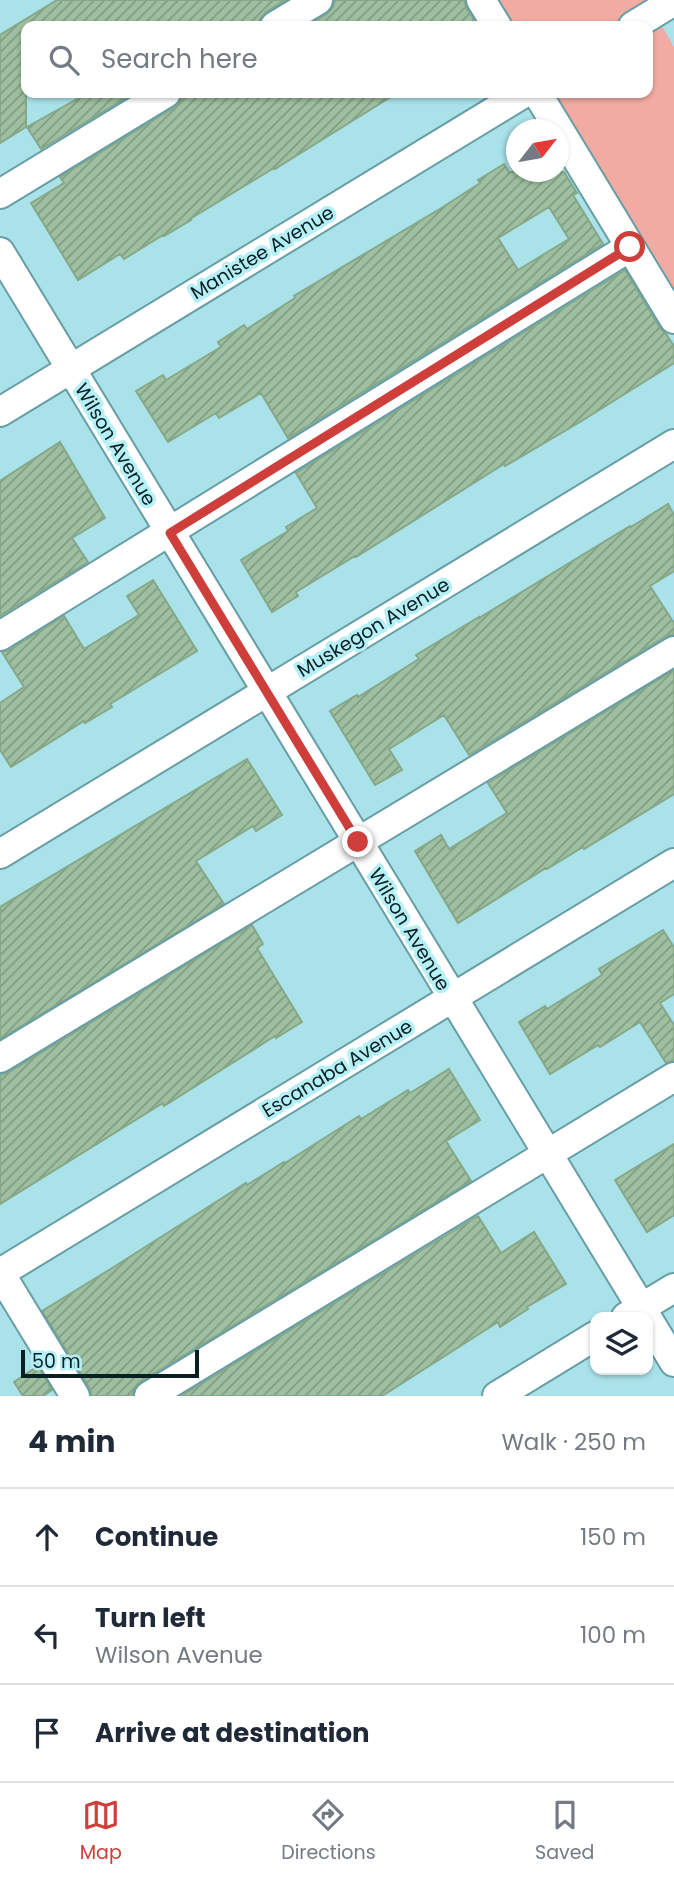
<!DOCTYPE html>
<html lang="en">
<head>
<meta charset="utf-8">
<style>
	body { margin:0; font-family:Poppins,sans-serif; background:#f6f6f7; color:#1f2937 }
	.controls { position:absolute; right:21px; bottom:21px; display:grid; overflow:hidden; border-radius:14px; box-shadow:0 2px 5px #0004 }
	.controls button { width:63px; height:63px; display:grid; place-items:center; padding:0; border:0; border-bottom:2px solid #e0e1e3; background:#fff; color:#1f2937; font:35px sans-serif }
	.compass { position:absolute; left:506px; top:119px; width:63px; height:63px; border-radius:50%; background:#fff; box-shadow:0 2px 5px #0004; rotate:59deg }
	.scale { position:absolute; left:21px; bottom:18px; width:178px; box-sizing:border-box; padding-left:7px; border:4px solid #092023; border-top:0; font-size:19px; line-height:24px; white-space:nowrap; color:#092023; -webkit-text-stroke:5px #b6f0f7; paint-order:stroke }
	.stop { position:absolute; width:21px; height:21px; margin:-16px; border:5px solid #ce3f3b; border-radius:50%; background:#fff }
	.stop.end { background:#ce3f3b; border-color:#fff; box-shadow:0 2px 7px #0008 }
	.list { margin:0; padding:0; list-style:none }
	h2 { display:flex; justify-content:space-between; align-items:center; height:91px; margin:0; padding:0 28px; font-size:30px }
	h2 small { font-size:23px; font-weight:400; color:#747a83 }
	.list li { display:grid; grid-template-columns:46px 1fr auto; gap:21px; align-items:center; box-sizing:border-box; height:98px; padding:0 28px; border-top:2px solid #e0e1e3 }
	.list b { display:block; font-size:26px; white-space:nowrap }
	.list p { margin:0; font-size:23px; white-space:nowrap; color:#747a83 }
	.list em { font-size:23px; font-style:normal; color:#747a83 }
	.icon { flex:none; width:38px; height:38px; fill:none; stroke:currentColor; stroke-width:2; stroke-linecap:round; stroke-linejoin:round }
	.map { position:relative; flex:none; width:674px; height:1396px; overflow:hidden }
	.search { position:absolute; background:#fff; box-shadow:0 2px 5px #0004; left:21px; right:21px; top:21px; height:77px; display:flex; align-items:center; gap:18px; box-sizing:border-box; padding:0 24px; border-radius:14px; color:#747a83; font-size:26px }
	.sheet { height:385px; background:#fff }
	nav { display:flex; justify-content:space-around; align-items:center; box-sizing:border-box; height:98px; border-top:2px solid #e0e1e3; background:#fff; font-size:19px; color:#747a83 }
	nav a { display:grid; justify-items:center; gap:4px }
	nav .on { color:#ce3f3b }
	.map>svg:first-child { display:block }
</style>
</head>
<body>
<div class="map">
<svg width="674" height="1396" viewBox="0 0 674 1396">
	<defs>
		<pattern id="building-hatch" width="6" height="6" patternUnits="userSpaceOnUse" patternTransform="scale(1.75)"><rect width="6" height="6" fill="#9ec0a0"/><path d="M-1 1l2-2M0 6l6-6M5 7l2-2" fill="none" stroke="#7f9c82"/></pattern>
	</defs>
	<rect width="100%" height="100%" fill="#aae2ea"/>
	<path fill="#f2aba3" d="M487,0H648L649,2L609,26H503Z
		M662,26L674,47V309L547,97L553,93H648V35Z"/>
	<path fill="url(#building-hatch)" stroke="#86a788" stroke-width="2" fill-rule="evenodd" d="M57,0H286L266,12L260,19L258,26H26V127L0,143V35Z
		M335,0H464L467,9L478,26H307L327,14L333,7Z
		M88,93H134L41,149L27,127Z
		M183,93H397L275,169L274,168L190,219L191,220L164,236L163,235L124,259L120,254L78,280L31,203L64,183L60,177L175,107L180,102Z
		M504,164L509,172H564L577,193L573,195L603,244L288,438L261,393L219,418L216,413L168,442L136,391L163,375L166,380L221,347L218,342L244,325L247,329L295,298L294,296L443,207L480,183L478,180ZM549,207L569,239L518,270L498,238Z
		M625,270L660,328L666,334L674,346V363L580,422L505,466L504,464L356,557L355,556L296,592L298,596L272,612L241,560L288,531L286,527L317,508L296,473Z
		M60,442L105,518L72,538L88,562L0,616V481Z
		M668,504L674,515V571L650,586L674,623V634L665,637L469,755L444,715L389,749L402,770L375,785L330,711L357,695L358,697L419,659L416,655L479,617V618L630,526L631,527Z
		M153,580L197,651L110,704L112,707L85,723L84,721L11,767L0,750V703L24,687L2,652L9,650L64,616L84,649L139,615L127,596Z
		M674,670V794L584,849L583,847L547,869L546,868L458,923L415,851L441,835L449,849L507,813L488,783Z
		M247,759L282,815L256,831L253,826L196,861L224,904L0,1039V907Z
		M252,925L263,944L257,948L302,1022L276,1038L275,1036L164,1106L163,1103L0,1204V1075L9,1072Z
		M663,930L674,947V994L660,1003L674,1025V1060L666,1063L640,1022L600,1047L598,1045L550,1074L519,1022L545,1006L547,1009L602,975L599,969Z
		M449,1069L480,1120L446,1141L471,1181L140,1382L135,1387L132,1396H92L89,1387L42,1311L109,1270L246,1183L247,1185L284,1162L285,1163L359,1116L361,1119L408,1090L410,1093Z
		M674,1144V1215L647,1232L615,1180Z
		M478,1216L501,1253L534,1232L566,1284L527,1307L528,1309L500,1327L498,1322L382,1396H181Z
		M38,1366L52,1390L43,1396H23L14,1382Z"/>
	<g fill="none" stroke-linecap="round" stroke-linejoin="round">
		<defs>
			<path id="minor" d="M481,0L497,26
				M275,26L318,0
				M633,26L674,1
				M537,93L674,319
				M0,194L166,93
				M0,252L647,1317
				M0,412L524,93
				M0,636L630,247
				M0,854L674,444
				M0,1058L674,651
				M0,1273L674,863
				M0,1273L75,1396
				M626,1317L674,1288
				M648,1319L674,1362
				M149,1396L674,1077
				M497,1396L595,1336"/>
		</defs>
		<use href="#minor" stroke="#679ea6" stroke-width="32"/>
		<use href="#minor" stroke="#fff" stroke-width="28"/>
	</g>
	<g fill="none" stroke-linecap="round" stroke-linejoin="round">
		<path stroke="#ce3f3b" stroke-width="9" d="M358,842L170,533L630,247"/>
	</g>
	<g text-anchor="middle" stroke-width="7" stroke-linejoin="round" paint-order="stroke">
		<g font-size="19" fill="#092023" stroke="#b6f0f7">
			<text transform="translate(262 252) rotate(-31)" y="7">Manistee Avenue</text>
			<text transform="translate(116 444) rotate(59)" y="7">Wilson Avenue</text>
			<text transform="translate(373 627) rotate(-31)" y="7">Muskegon Avenue</text>
			<text transform="translate(410 929) rotate(59)" y="7">Wilson Avenue</text>
			<text transform="translate(337 1068) rotate(-31)" y="7">Escanaba Avenue</text>
		</g>
	</g>
</svg>
<div class="controls">
<button><svg class="icon" aria-label="layers" viewBox="0 0 24 24"><path d="M12 4l9 5-9 5-9-5zM3 14l9 5 9-5"/></svg></button>
</div>
<svg class="compass" viewBox="-18 -18 36 36"><path d="M0-13l5 13h-10z" fill="#e53935"/><path d="M0 13l5-13h-10z" fill="#747a83"/></svg>
<div class="scale">50 m</div>
<div class="stop" style="left:630px;top:247px"></div>
<div class="stop end" style="left:358px;top:842px"></div>
<div class="search"><svg class="icon" aria-label="search" viewBox="0 0 24 24"><circle cx="10" cy="10" r="6"/><path d="M15 15l6 6"/></svg>Search here</div>
</div>
<section class="sheet">
<h2>4 min<small>Walk · 250 m</small></h2>
<ul class="list">
<li><svg class="icon" aria-label="ahead" viewBox="0 0 24 24"><path d="M12 20V5M6 11l6-6 6 6"/></svg><div><b>Continue</b></div><em>150 m</em></li>
<li><svg class="icon" aria-label="left" viewBox="0 0 24 24"><path d="M17 20v-9H6M10 6l-5 5 5 5"/></svg><div><b>Turn left</b><p>Wilson Avenue</p></div><em>100 m</em></li>
<li><svg class="icon" aria-label="arrive" viewBox="0 0 24 24"><path d="M6 21V4h12l-3 4 3 4H6"/></svg><div><b>Arrive at destination</b></div></li>
</ul>
</section>
<nav>
<a class="on"><svg class="icon" aria-label="map" viewBox="0 0 24 24"><path d="M3 6l6-2 6 2 6-2v14l-6 2-6-2-6 2zM9 4v14M15 6v14"/></svg>Map</a>
<a><svg class="icon" aria-label="directions" viewBox="0 0 24 24"><path d="M12 3l9 9-9 9-9-9zM9 14v-3h6M13 9l2 2-2 2"/></svg>Directions</a>
<a><svg class="icon" aria-label="saved" viewBox="0 0 24 24"><path d="M7 4h10v16l-5-4-5 4z"/></svg>Saved</a>
</nav>
</body>
</html>
